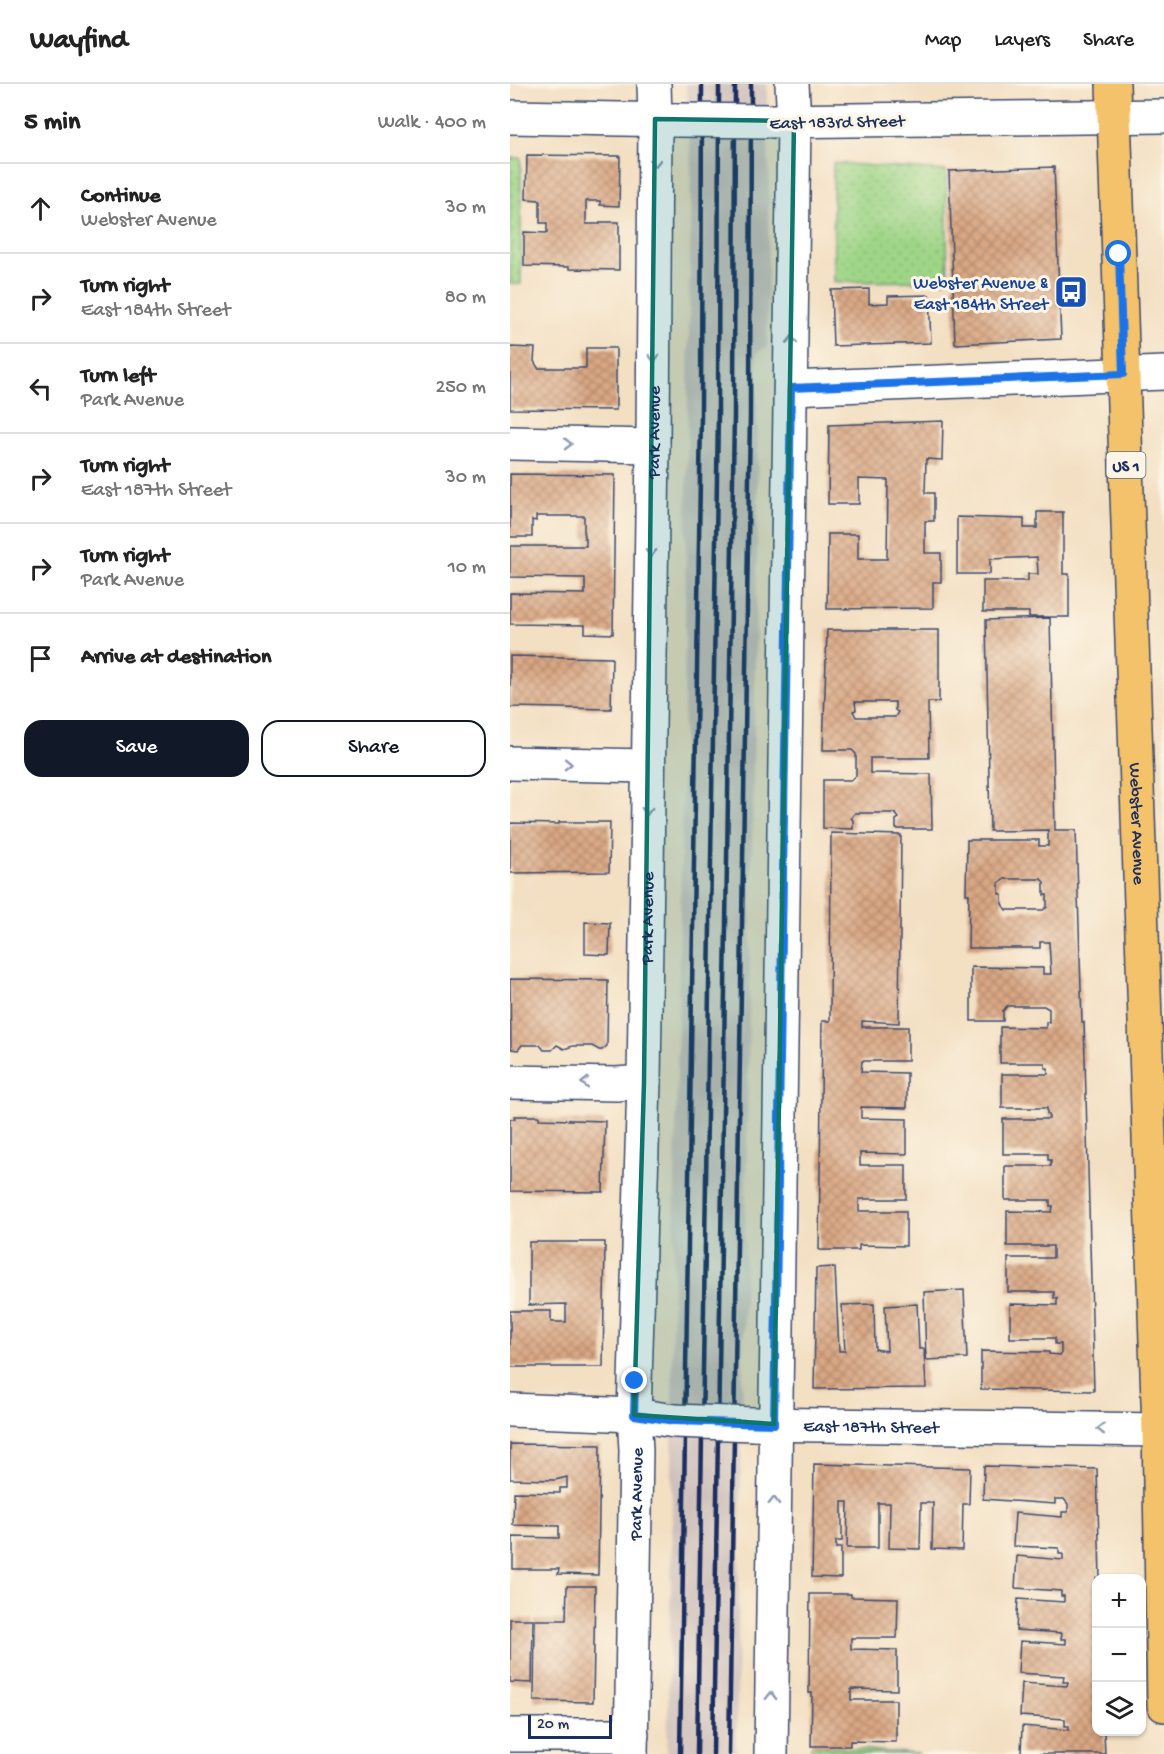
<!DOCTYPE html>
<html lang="en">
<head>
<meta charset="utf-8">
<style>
	body { margin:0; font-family:"Gochi Hand",sans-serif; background:#f2f2f2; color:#222 }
	.controls { position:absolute; right:18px; bottom:18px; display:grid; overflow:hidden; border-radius:12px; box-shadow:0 2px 4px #0004 }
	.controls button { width:54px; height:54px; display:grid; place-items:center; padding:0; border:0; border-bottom:2px solid #e0e0e0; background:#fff; color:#222; font:30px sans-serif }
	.scale { position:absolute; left:18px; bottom:15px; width:84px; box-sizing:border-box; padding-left:6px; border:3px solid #1b2f5e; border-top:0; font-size:16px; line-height:21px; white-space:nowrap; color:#1b2f5e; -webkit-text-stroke:4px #fcf5e5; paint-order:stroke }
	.stop { position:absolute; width:18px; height:18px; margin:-14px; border:4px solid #1a73e8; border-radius:50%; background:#fff }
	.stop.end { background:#1a73e8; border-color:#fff; box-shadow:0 2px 6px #0008 }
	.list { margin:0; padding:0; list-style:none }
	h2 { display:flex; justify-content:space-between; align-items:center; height:78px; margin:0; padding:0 24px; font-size:26px }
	h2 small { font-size:20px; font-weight:400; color:#767676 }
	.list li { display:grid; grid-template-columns:39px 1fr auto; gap:18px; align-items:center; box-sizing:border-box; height:90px; padding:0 24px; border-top:2px solid #e0e0e0 }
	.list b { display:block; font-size:22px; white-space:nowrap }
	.list p { margin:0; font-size:20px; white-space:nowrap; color:#767676 }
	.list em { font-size:20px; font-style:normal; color:#767676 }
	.actions { display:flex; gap:12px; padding:18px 24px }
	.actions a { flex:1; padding:14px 0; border:2px solid #111827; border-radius:18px; text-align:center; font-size:21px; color:#111827 }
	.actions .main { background:#111827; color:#fff }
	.icon { flex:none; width:33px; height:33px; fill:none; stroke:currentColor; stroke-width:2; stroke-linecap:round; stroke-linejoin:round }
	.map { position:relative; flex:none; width:654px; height:1670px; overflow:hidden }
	header { display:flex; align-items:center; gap:36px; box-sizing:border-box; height:84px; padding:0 30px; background:#fff; border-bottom:2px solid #e0e0e0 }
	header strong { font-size:28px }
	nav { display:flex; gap:33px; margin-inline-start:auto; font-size:21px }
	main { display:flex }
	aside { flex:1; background:#fff }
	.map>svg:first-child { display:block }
</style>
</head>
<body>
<header>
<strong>Wayfind</strong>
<nav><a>Map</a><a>Layers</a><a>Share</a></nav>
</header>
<main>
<aside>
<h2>5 min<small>Walk · 400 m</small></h2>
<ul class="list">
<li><svg class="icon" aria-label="ahead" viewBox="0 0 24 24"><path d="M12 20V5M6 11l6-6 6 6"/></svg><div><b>Continue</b><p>Webster Avenue</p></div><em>30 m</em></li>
<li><svg class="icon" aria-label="right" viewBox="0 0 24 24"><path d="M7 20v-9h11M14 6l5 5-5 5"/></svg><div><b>Turn right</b><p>East 184th Street</p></div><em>80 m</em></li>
<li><svg class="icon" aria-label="left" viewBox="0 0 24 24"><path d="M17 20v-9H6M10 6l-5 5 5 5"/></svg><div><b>Turn left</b><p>Park Avenue</p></div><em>250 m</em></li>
<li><svg class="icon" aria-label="right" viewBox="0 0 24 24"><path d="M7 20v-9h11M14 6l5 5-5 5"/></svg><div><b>Turn right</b><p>East 187th Street</p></div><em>30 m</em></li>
<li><svg class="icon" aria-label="right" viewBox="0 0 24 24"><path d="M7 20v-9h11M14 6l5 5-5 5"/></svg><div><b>Turn right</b><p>Park Avenue</p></div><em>10 m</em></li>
<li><svg class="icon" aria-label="arrive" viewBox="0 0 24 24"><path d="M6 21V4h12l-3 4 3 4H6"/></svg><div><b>Arrive at destination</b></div></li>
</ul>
<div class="actions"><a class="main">Save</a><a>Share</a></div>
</aside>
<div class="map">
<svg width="654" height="1670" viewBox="0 0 654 1670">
	<defs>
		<pattern id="park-dots" width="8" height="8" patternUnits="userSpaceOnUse" patternTransform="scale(1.5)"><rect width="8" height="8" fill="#9ed587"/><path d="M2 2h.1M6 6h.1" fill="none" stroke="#88b777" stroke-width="1.8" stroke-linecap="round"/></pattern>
		<pattern id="building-cross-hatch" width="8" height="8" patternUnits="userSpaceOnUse" patternTransform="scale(1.5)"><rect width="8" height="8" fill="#daa783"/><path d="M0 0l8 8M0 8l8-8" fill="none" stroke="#b0886e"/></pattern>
	</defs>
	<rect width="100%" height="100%" fill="#fcf5e5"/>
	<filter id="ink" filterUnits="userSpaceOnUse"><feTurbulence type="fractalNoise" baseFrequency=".0167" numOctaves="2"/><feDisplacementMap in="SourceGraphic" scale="12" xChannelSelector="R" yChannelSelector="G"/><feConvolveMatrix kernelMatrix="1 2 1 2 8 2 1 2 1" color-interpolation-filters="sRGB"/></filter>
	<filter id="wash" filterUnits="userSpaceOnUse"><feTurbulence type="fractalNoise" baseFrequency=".008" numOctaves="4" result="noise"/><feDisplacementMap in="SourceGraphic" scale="24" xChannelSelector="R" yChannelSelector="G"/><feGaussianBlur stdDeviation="1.35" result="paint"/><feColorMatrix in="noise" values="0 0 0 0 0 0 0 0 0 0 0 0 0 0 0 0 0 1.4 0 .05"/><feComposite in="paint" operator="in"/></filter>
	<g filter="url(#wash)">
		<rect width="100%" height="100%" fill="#f3dfc2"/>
		<path fill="#cfc0bb" d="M176,0H257L259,95L257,263L247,268L248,420L226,1670H157L162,1457V1250L174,625L181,82Z"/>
		<path fill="url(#park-dots)" stroke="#5c8272" stroke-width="1.5" d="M0,74H11V200H0Z
			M323,79L436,87L438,197L324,198Z
			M301,1662L410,1670H301Z"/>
		<g id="blocks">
			<path fill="url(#building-cross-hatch)" fill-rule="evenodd" d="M17,71L110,72L109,122L90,121V117H76V140H90V138H109V186L59,185V183L14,182V148L37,149V139H30V116L16,115Z
				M544,83L551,255L445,260L439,87Z
				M359,205V220L378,219V212L419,211L421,259L323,262L321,206Z
				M0,263L25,264L24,277L28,284H76V264H106V326L0,325Z
				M433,337L432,376L416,375L415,409H424V437H415V469H431V498H423V524L317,525L318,450H348V475H377L378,396L349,395V420H318L319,341Z
				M0,390L105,391L103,550L75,549V541L0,540V509L75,510V494L0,493V462H76V454H74V432H26V437L22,436V453H0Z
				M527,428H553V490H559V533H519V528H473V497H518V490H528L527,473L480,475V490H447V433L514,435V444H527Z
				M540,534L545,746H566L572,938H574L584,1307L471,1305V1267L539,1268V1270L551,1271V1260H545V1254H500V1220L547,1221V1214H544V1208H498V1174H543V1162H497V1127L542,1128L543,1122H540V1116H495V1082H541V1076H538V1070H493V1035H539V1030H537V1024H492V990H538V984H535V979H490V943L536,944V938H539V925L534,922H497L493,927V937H461V883L533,884V890H541L539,858H530V864H458L459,810H456L457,756H529V762H538V746L480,747L476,536ZM493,795H531L534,798V811H537V823L533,826H496L492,820V810H489V799Z
				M317,546H429V618H418L419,674H360V689L421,690L422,745H386V736L389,734L385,729H345L341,734L343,736V745L313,744V696H341L346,692V670L342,666H313ZM345,618H385V626L388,628L385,633H346L343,627L346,626Z
				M0,572L102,574L101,625L0,623Z
				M49,738H100L99,788L0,789V739L49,740Z
				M321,749L391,751L389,939L352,937V943H398V977H352L351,988L397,989V1024L351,1023V1034L397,1035V1070L350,1069V1081H396V1115H349V1127H396V1162L349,1161V1166H309L312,937H320Z
				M75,838L100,839L99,871L75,870Z
				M0,895L98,896L97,962L92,966H89L82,962H63L54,965L47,961L42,966H34L30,961H12L8,966L1,965Z
				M4,1032H29V1035L95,1037L93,1108L0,1107V1035H5Z
				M19,1158H95L93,1283H0V1227H41V1238H56V1220L19,1221Z
				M325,1183L329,1267H335L332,1221L364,1220L365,1265L377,1267L375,1222L407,1220L409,1265H414L416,1304L304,1305L306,1184Z
				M454,1206L457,1274L416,1276L414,1208Z
				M0,1360L90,1361L88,1491L48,1490L49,1485H3V1453L49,1454V1442L3,1441L4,1408L50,1409V1404H57V1393L45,1396L0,1395Z
				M304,1380L460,1384L459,1420H453L452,1466L422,1465L423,1419H411L410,1465L379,1464L380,1419H368V1464H337L338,1418H332V1457H326V1464H331V1494L302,1493Z
				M474,1382L587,1385L590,1494H586V1648H594L595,1670H511L512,1642L559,1646V1642H555V1635L510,1632L512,1599L557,1602L558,1598H553L554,1592L508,1589L510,1557L556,1560V1555H551L552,1549L506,1546L508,1515L554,1518V1512H551V1507L505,1504L507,1472L553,1476V1470H549V1464L503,1462L505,1429L552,1433V1428H558V1420L554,1415H545V1420L473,1415Z
				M57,1502H85L83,1618L24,1617L25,1536H56Z
				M300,1510H341V1513L388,1514L387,1554H341V1565L387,1566V1606L341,1605V1616H386V1658L340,1657V1662H301L302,1609H299Z
				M0,1535H23L22,1599L0,1598Z"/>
		</g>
	</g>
	<g filter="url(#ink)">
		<use href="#blocks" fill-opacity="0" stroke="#3b496d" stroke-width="1.5"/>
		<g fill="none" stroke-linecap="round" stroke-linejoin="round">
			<defs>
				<g id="minor">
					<path d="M0,33L167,36"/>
					<path d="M263,37L654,32"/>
					<path d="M281,304L654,289"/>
					<path d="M0,359L143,362"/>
					<path d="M0,679L137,682"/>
					<path d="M0,998L106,1000L134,998"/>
					<path id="s1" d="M244,1340L649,1346"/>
					<path d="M0,1651H122"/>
					<path id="s2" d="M121,1670L126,1366L124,1331L134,998L143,362L145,35L144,0"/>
					<path d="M261,1670C267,1126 280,582 284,37L282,0"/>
				</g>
				<path id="tertiary" d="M0,1326L124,1331L165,1337"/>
				<g id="primary">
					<path id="s3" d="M603,0L649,1346L654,1621"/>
				</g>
			</defs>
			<use href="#minor" stroke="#3b496d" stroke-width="36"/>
			<use href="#tertiary" stroke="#3b496d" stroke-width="36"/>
			<use href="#primary" stroke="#3b496d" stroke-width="36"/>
			<use href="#minor" stroke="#fff" stroke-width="33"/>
			<use href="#tertiary" stroke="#fff" stroke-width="33"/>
			<use href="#primary" stroke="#f3c26a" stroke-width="33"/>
			<path stroke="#1b2f5e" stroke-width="4.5" d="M170,1670L191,330L192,0
				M187,1670L208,330L209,0
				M203,1670L224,330L225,0
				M219,1670L240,330L241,0"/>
			<defs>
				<path id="minor-bridge" d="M167,36L258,37
					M165,1337L244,1340"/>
			</defs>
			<use href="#minor-bridge" stroke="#3b496d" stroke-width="36" stroke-linecap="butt"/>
			<use href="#minor-bridge" stroke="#fff" stroke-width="33"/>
		</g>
		<defs><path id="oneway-chevron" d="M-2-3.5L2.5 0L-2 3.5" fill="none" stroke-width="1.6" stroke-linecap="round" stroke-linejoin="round" transform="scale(1.5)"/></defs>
		<g stroke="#8d97ae">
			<use href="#oneway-chevron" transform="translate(145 79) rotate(90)"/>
			<use href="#oneway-chevron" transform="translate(282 256) rotate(-89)"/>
			<use href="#oneway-chevron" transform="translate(144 274) rotate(90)"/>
			<use href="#oneway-chevron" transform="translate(58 360) rotate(1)"/>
			<use href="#oneway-chevron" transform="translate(141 469) rotate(91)"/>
			<use href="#oneway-chevron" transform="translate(58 680) rotate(1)"/>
			<use href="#oneway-chevron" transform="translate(137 727) rotate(91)"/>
			<use href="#oneway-chevron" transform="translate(75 999) rotate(-179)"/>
			<use href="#oneway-chevron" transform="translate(591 1345) rotate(-179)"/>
			<use href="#oneway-chevron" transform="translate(264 1417) rotate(-89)"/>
			<use href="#oneway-chevron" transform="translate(261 1612) rotate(-89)"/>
		</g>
	</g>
	<g fill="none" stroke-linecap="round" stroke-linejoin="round" filter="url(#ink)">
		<path stroke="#1a73e8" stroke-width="8" d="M125,1297L124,1331L165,1337L264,1340L281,304L613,290L609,170"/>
	</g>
	<path fill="#0f766e" fill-opacity="0.2" stroke="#0f766e" stroke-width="4.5" stroke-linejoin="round" d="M145,35L284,37L264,1340L124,1331L134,998Z"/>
	<defs>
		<symbol id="bus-square" viewBox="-11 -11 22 22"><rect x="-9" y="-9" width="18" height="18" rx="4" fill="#1a4fb4" stroke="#fcf5e5"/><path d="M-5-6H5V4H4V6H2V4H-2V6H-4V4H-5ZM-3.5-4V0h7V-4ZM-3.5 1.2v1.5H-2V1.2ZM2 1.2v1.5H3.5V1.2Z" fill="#fff"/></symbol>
	</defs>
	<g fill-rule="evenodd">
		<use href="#bus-square" x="542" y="189" width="38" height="38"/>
	</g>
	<g text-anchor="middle" stroke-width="6" stroke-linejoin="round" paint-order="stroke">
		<rect fill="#fcf5e5" stroke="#5e6a86" stroke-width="1.5" x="596.5" y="368" width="39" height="26" rx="4.5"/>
		<g font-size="16" font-weight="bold" fill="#1b2f5e">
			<text x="616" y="387">US 1</text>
		</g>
		<g font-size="18" fill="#1b2f5e" stroke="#fcf5e5">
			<text transform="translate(327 37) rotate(-1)" y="6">East 183rd Street</text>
			<text dy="6" stroke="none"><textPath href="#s2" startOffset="1322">Park Avenue</textPath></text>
			<text dy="6" stroke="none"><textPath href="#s3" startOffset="740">Webster Avenue</textPath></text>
			<text dy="6" stroke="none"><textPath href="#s2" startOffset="836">Park Avenue</textPath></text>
			<text dy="6" stroke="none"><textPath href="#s1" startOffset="117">East 187th Street</textPath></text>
			<text dy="6" stroke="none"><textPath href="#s2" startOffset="260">Park Avenue</textPath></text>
		</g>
		<g font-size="18" fill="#164399" stroke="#fcf5e5" text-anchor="end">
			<text x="538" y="204">Webster Avenue &amp;<tspan x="538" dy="21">East 184th Street</tspan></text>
		</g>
	</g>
</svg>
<div class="controls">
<button>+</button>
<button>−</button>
<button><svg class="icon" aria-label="layers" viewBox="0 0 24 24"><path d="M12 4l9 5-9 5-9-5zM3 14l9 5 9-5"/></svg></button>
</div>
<div class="scale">20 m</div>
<div class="stop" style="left:609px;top:170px"></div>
<div class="stop end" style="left:125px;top:1297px"></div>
</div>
</main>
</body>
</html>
